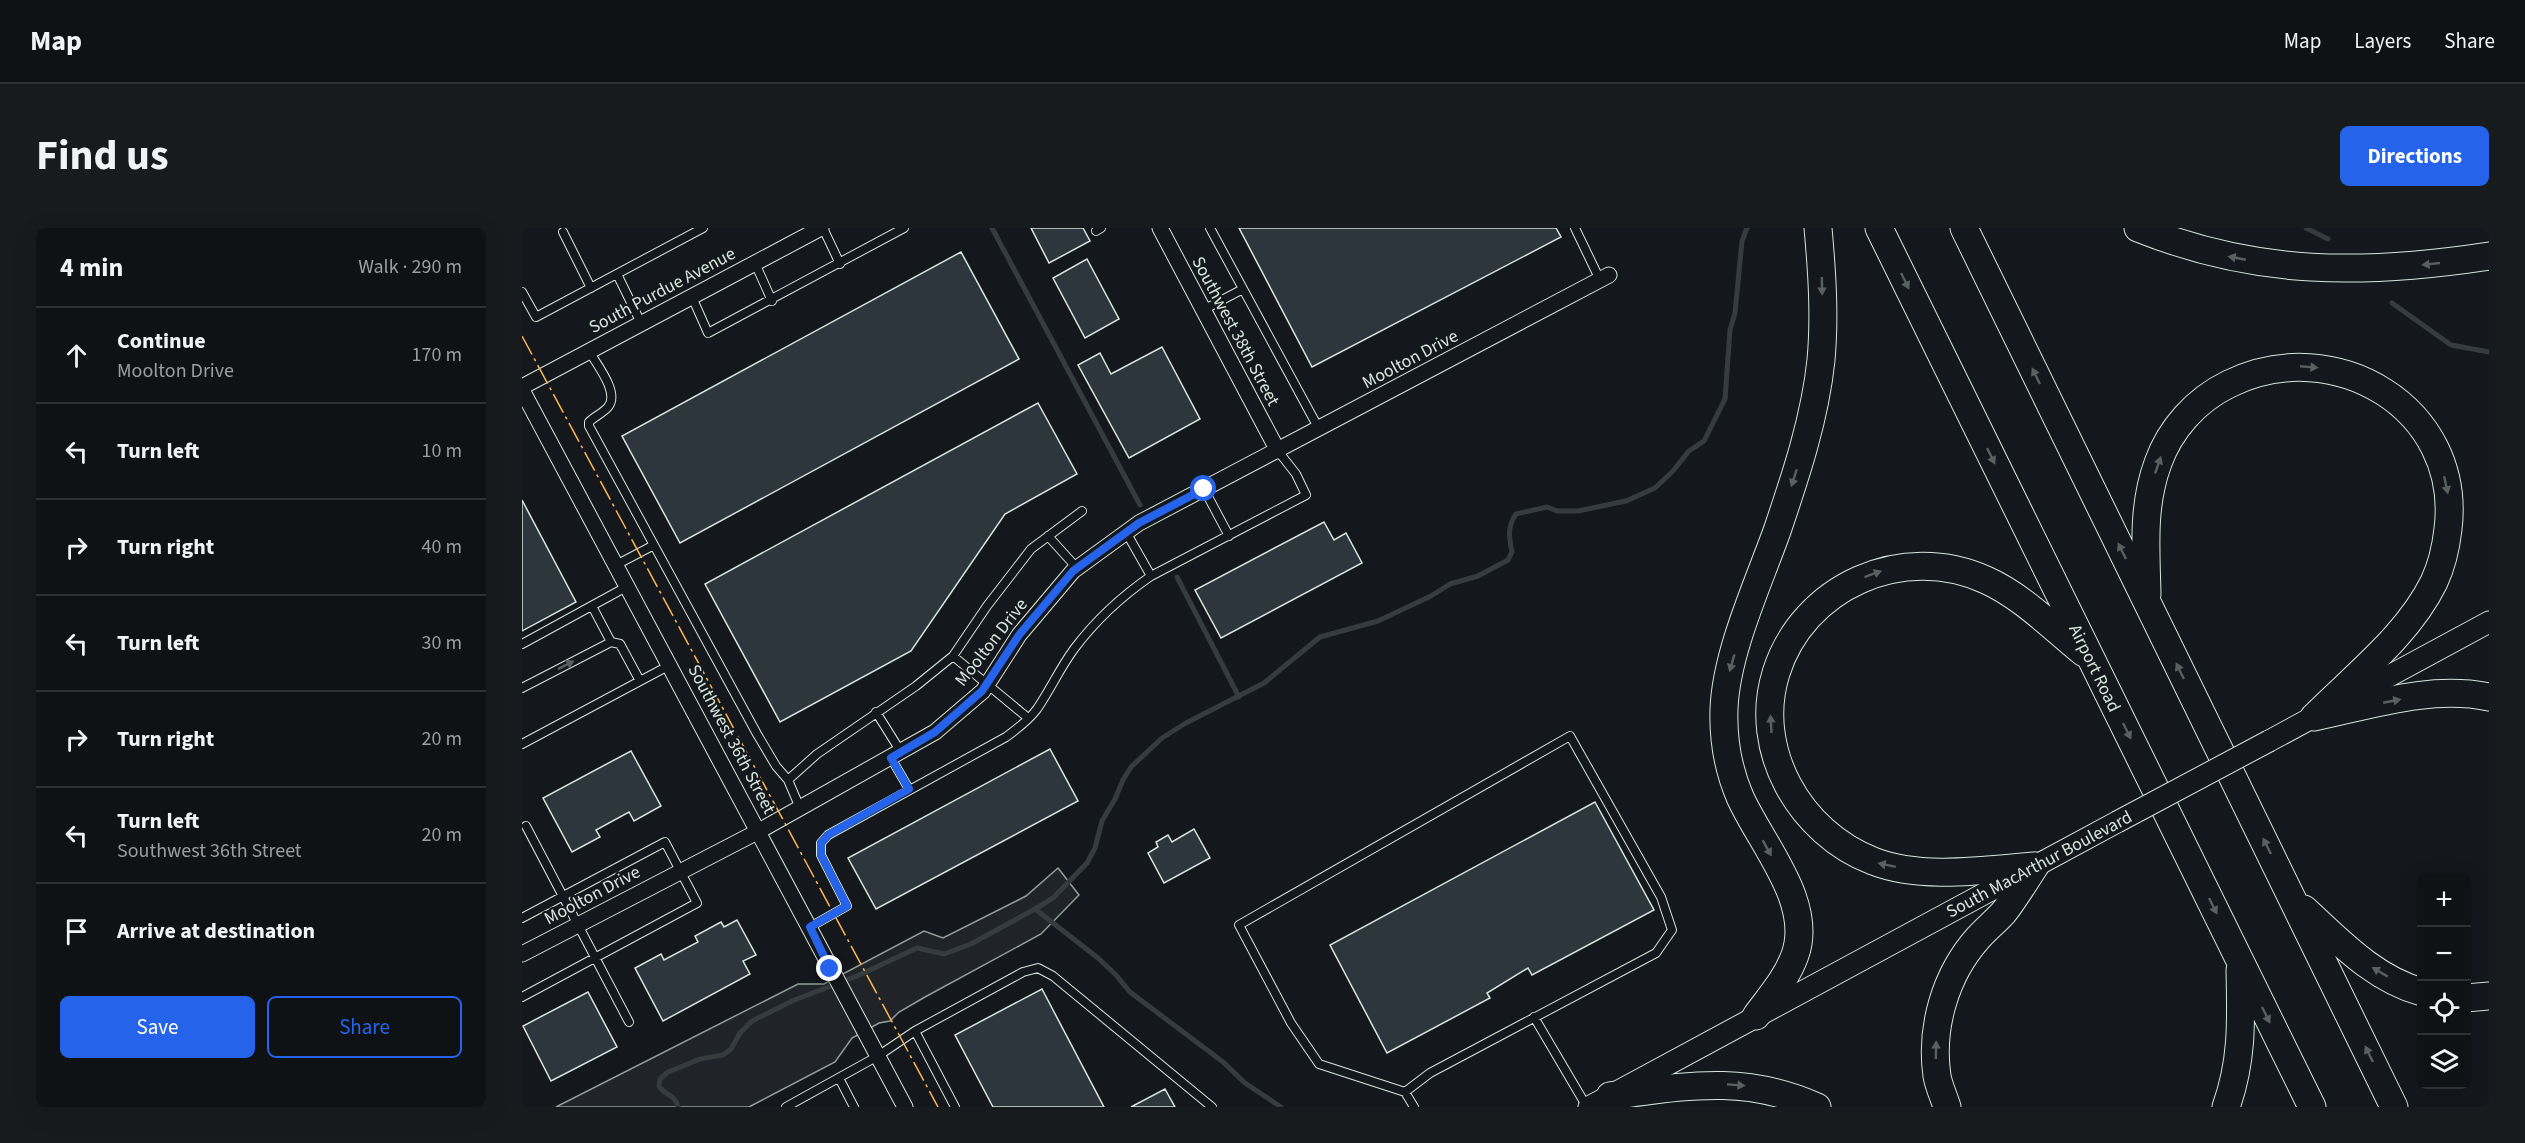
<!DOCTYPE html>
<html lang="en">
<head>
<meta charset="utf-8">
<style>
	body { margin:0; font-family:"Source Sans 3",sans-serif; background:#181b1e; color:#f1f3f6 }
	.controls { position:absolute; right:18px; bottom:18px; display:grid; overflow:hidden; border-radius:9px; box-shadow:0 6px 24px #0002 }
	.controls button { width:54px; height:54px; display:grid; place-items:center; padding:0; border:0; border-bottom:2px solid #2f3234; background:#0f1215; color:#f1f3f6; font:30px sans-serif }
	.stop { position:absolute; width:18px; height:18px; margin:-14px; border:4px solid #2563eb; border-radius:50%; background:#fff }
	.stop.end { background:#2563eb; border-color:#fff; box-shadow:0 2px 6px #0008 }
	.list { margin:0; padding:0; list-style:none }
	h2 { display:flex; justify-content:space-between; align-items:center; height:78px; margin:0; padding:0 24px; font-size:26px }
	h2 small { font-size:20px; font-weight:400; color:#9b9ea0 }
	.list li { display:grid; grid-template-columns:39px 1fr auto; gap:18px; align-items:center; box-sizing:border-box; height:96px; padding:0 24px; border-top:2px solid #2f3234 }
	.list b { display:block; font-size:22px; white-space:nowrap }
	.list p { margin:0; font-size:20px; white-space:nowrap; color:#9b9ea0 }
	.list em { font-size:20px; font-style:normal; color:#9b9ea0 }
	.actions { display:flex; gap:12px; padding:18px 24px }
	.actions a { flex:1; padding:14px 0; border:2px solid #2563eb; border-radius:9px; text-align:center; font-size:21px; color:#2563eb }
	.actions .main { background:#2563eb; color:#fff }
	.icon { flex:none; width:33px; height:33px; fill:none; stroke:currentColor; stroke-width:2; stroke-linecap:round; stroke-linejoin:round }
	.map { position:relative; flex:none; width:1967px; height:879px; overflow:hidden; border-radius:9px }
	header { display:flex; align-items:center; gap:36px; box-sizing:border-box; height:84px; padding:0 30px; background:#0f1215; border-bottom:2px solid #2f3234 }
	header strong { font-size:28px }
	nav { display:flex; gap:33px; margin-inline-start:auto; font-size:21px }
	.intro { display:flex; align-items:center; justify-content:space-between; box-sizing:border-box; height:144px; padding:0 36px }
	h1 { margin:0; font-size:42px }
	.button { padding:15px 27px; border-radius:9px; background:#2563eb; color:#fff; font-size:21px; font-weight:700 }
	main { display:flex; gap:36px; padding:0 36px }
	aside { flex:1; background:#0f1215; border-radius:9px; box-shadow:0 6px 24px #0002 }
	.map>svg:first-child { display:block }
</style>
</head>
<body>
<header>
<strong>Map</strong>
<nav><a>Map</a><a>Layers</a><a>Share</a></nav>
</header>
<div class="intro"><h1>Find us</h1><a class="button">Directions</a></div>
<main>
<aside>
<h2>4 min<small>Walk · 290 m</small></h2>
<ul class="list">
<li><svg class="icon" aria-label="ahead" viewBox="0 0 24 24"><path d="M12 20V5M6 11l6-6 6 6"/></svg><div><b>Continue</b><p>Moolton Drive</p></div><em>170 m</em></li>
<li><svg class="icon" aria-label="left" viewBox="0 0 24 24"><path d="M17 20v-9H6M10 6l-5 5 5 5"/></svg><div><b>Turn left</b></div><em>10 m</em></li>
<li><svg class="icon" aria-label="right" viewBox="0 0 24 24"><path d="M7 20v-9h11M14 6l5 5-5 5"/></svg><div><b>Turn right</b></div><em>40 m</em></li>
<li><svg class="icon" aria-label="left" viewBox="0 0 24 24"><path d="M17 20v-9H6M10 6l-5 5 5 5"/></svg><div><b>Turn left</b></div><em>30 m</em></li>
<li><svg class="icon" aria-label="right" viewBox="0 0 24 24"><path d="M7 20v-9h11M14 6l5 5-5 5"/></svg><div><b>Turn right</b></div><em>20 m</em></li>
<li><svg class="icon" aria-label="left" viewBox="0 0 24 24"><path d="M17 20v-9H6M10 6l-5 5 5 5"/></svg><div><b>Turn left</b><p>Southwest 36th Street</p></div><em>20 m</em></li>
<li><svg class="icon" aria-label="arrive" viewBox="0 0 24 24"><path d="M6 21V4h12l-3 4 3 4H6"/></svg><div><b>Arrive at destination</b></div></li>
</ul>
<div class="actions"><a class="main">Save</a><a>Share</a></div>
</aside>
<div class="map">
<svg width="1967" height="879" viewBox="0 0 1967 879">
	<rect width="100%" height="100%" fill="#14181c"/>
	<path fill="#202428" stroke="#939e99" stroke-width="1.5" d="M536,640L557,667L519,706L403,769L377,784L368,793L357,795L330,810L313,834L227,879H34L276,756H302L402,703L421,710L504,668Z"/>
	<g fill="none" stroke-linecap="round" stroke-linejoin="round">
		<path stroke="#363b3e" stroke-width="5" d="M470,0L618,277
			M1784,0L1806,11
			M1870,75L1929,117L1967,124
			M655,349L717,469
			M513,681L576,730L594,747L608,764L701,834L723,855L759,879
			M156,879C154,867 142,867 137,858L138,851L146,844L178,831L201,827L209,821L218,805L230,793L270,773L335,748L395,720L422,726L449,716L513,681L531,670L565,635L573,620L580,593L593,571L601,552L609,539L640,510L664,495L742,455L798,409L856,393L909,368L928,356L956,348L986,332L990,324C987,309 985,299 994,286L1025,279L1035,283H1056L1104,273L1133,260L1150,244L1167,223L1182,213L1203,171L1208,102L1213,85L1220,13L1225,0"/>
	</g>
	<path fill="#2c363c" stroke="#d8e6dc" stroke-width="1.5" d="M509,0H561L568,13L527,35Z
		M717,0H1034L1039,9L790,139Z
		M439,24L497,131L158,315L100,208Z
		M565,31L597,91L563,110L531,50Z
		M640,119L678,191L607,230L556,137L578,125L589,146Z
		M516,175L555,246L483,286L389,423L258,494L183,356Z
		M0,272L54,374L0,403Z
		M802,294L812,312L824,305L840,335L699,410L673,362Z
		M528,521L556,573L354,681L326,630Z
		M109,523L139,578L112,593L107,584L74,602L78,609L50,624L21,570Z
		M1073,574L1132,682L1010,747L1006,740L965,765L968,770L865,825L808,717Z
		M672,601L688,630L642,655L626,625L636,619L634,614L646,607L650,614Z
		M215,692L234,727L221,733L228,746L141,793L113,740L139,726L142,732L176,714L173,708L199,694L202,699Z
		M520,761L582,879H471L433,807Z
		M66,764L95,819L29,853L1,798Z
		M643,861L653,879H609Z"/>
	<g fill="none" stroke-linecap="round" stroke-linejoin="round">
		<defs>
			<path id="service" d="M301,0L318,36
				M688,0L797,201
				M1053,0L1078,52
				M574,3L579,0
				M41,4L69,60
				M233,35L250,73
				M95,46L119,95
				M0,64L14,89L181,0
				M170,69L186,105L382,0
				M681,82L721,61
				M67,123C75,137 98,165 86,179C81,185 73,188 67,194V198L235,506L254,538L266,552
				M682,261L707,308
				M604,304L629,348
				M526,308L555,340
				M94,337L132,317
				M70,378L89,414
				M0,416L106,358
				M0,460L89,414L98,416L118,453
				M354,484L379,524
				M506,490L431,428L465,378L509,321L560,283
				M0,516L148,437
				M369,530L387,561
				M278,580L266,552L295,526L394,458L431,428
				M4,598L107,794
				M0,690L143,614L175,675L0,769
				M288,699L325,678L299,627V615L306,607L484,509C495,501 507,492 515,481C528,462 538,440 552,421C573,393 600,368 629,348L784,267L774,246L756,223
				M1012,789L1065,879
				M393,803L433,879
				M317,850L332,879
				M883,864L908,845L1134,725L1150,702L1139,669L1048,508L717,697L769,795L797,836L883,864L892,879
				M264,879L356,828L393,803L501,744L516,740L531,748L690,879"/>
			<path id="minor" d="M638,0L756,223
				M0,159L299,0
				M0,162L383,879
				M0,726L237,603L413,504L461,463L497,407L551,343L617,295L1087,47"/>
			<path id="secondary" d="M1747,513L1967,394
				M1067,879L1595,594"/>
			<path id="motorway" d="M1357,0L1790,879
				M1442,0L1872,879
				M1616,0C1735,48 1842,47 1967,28
				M1625,366C1624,321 1620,278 1636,235C1648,201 1674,172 1707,156C1812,104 1941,180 1926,301C1924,319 1920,337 1912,354C1886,407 1834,447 1792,489
				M1792,489C1849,477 1909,457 1967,469
				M1513,638C1463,642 1399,652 1351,633C1278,605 1230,522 1254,445C1281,358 1381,314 1464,352C1500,368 1531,400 1562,425
				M1782,681C1817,713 1852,751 1900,764
				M1944,770L1967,768
				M1234,788C1248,769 1265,750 1273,727C1292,674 1239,616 1218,569C1206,541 1201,511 1202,481C1204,425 1236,356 1255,303C1274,247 1293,190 1299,132C1303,88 1300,44 1296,0
				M1088,868C1164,858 1222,846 1295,879
				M1425,879C1422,869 1417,859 1415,848C1408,800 1423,747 1456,710C1464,701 1474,693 1482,684C1493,670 1503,653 1513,638
				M1704,879C1721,832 1719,790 1718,742"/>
		</defs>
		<use href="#service" stroke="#d8e6dc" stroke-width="10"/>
		<use href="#minor" stroke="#d8e6dc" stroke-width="17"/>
		<use href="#secondary" stroke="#d8e6dc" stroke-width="23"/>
		<use href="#motorway" stroke="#d8e6dc" stroke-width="29"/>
		<use href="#service" stroke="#14181c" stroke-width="8"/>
		<use href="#minor" stroke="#14181c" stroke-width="15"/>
		<use href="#secondary" stroke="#14181c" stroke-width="21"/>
		<use href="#motorway" stroke="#14181c" stroke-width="27"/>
		<defs>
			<path id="secondary-bridge" d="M1595,594L1747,513"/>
		</defs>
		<use href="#secondary-bridge" stroke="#d8e6dc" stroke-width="23" stroke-linecap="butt"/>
		<use href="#secondary-bridge" stroke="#14181c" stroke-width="21"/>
		<path stroke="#ffb74d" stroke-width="1.5" stroke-dasharray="21 4.5 3 4.5" stroke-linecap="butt" d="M0,108L416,879"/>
	</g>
	<defs><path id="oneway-solid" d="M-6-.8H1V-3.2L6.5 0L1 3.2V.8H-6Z" transform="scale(1.5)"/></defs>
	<g fill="#59605f">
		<use href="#oneway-solid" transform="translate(1715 30) rotate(-169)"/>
		<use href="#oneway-solid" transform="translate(1909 36) rotate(174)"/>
		<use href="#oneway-solid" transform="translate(1383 53) rotate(64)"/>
		<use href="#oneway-solid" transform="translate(1300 58) rotate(89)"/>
		<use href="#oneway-solid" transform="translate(1787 139) rotate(5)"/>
		<use href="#oneway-solid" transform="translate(1514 148) rotate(-116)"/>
		<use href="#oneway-solid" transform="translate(1469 228) rotate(64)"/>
		<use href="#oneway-solid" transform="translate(1636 237) rotate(-71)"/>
		<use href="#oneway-solid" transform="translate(1272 250) rotate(108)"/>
		<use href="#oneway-solid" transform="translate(1924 257) rotate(78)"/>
		<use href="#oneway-solid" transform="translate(1600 323) rotate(-116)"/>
		<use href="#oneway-solid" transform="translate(1351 346) rotate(-20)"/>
		<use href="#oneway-solid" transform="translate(1210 435) rotate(106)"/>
		<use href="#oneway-solid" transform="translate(44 437) rotate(-27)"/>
		<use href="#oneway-solid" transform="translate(1658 443) rotate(-116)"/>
		<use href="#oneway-solid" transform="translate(1870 473) rotate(-11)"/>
		<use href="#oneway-solid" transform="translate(1249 496) rotate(-93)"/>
		<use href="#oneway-solid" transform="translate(1605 503) rotate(64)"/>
		<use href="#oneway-solid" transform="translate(1745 618) rotate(-116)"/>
		<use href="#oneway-solid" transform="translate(1245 620) rotate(61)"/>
		<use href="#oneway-solid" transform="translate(1365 637) rotate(-168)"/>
		<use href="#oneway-solid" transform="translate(1691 678) rotate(64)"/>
		<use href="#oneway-solid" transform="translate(1858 744) rotate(-149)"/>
		<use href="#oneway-solid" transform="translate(1744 787) rotate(64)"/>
		<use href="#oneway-solid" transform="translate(1414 822) rotate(-89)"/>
		<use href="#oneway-solid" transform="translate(1847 826) rotate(-116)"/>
		<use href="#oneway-solid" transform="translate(1214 857) rotate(4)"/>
	</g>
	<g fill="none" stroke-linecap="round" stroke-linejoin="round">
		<path stroke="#2563eb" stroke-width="8" d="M308,741L288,699L325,678L299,627V615L306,607L387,561L369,530L413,504L460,463L497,407L551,343L617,295L682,261"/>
	</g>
	<g text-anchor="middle" stroke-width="4.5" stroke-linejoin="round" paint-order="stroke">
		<g font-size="18" fill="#d8e6dc" stroke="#14181c">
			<text transform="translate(140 62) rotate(-28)" y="6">South Purdue Avenue</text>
			<text transform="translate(714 103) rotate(62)" y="6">Southwest 38th Street</text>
			<text transform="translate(888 131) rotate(-28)" y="6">Moolton Drive</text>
			<text transform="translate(469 414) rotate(-52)" y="6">Moolton Drive</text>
			<text transform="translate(1573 440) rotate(64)" y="6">Airport Road</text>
			<text transform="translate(210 511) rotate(62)" y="6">Southwest 36th Street</text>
			<text transform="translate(1517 636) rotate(-28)" y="6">South MacArthur Boulevard</text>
			<text transform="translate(70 667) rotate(-28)" y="6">Moolton Drive</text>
		</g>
	</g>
</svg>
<div class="controls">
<button>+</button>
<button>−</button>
<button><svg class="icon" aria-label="locate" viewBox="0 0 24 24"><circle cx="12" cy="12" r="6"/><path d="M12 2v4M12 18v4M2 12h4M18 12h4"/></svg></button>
<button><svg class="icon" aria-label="layers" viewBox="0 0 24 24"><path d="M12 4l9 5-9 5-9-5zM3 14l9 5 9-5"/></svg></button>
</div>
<div class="stop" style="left:682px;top:261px"></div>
<div class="stop end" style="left:308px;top:741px"></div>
</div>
</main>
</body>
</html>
